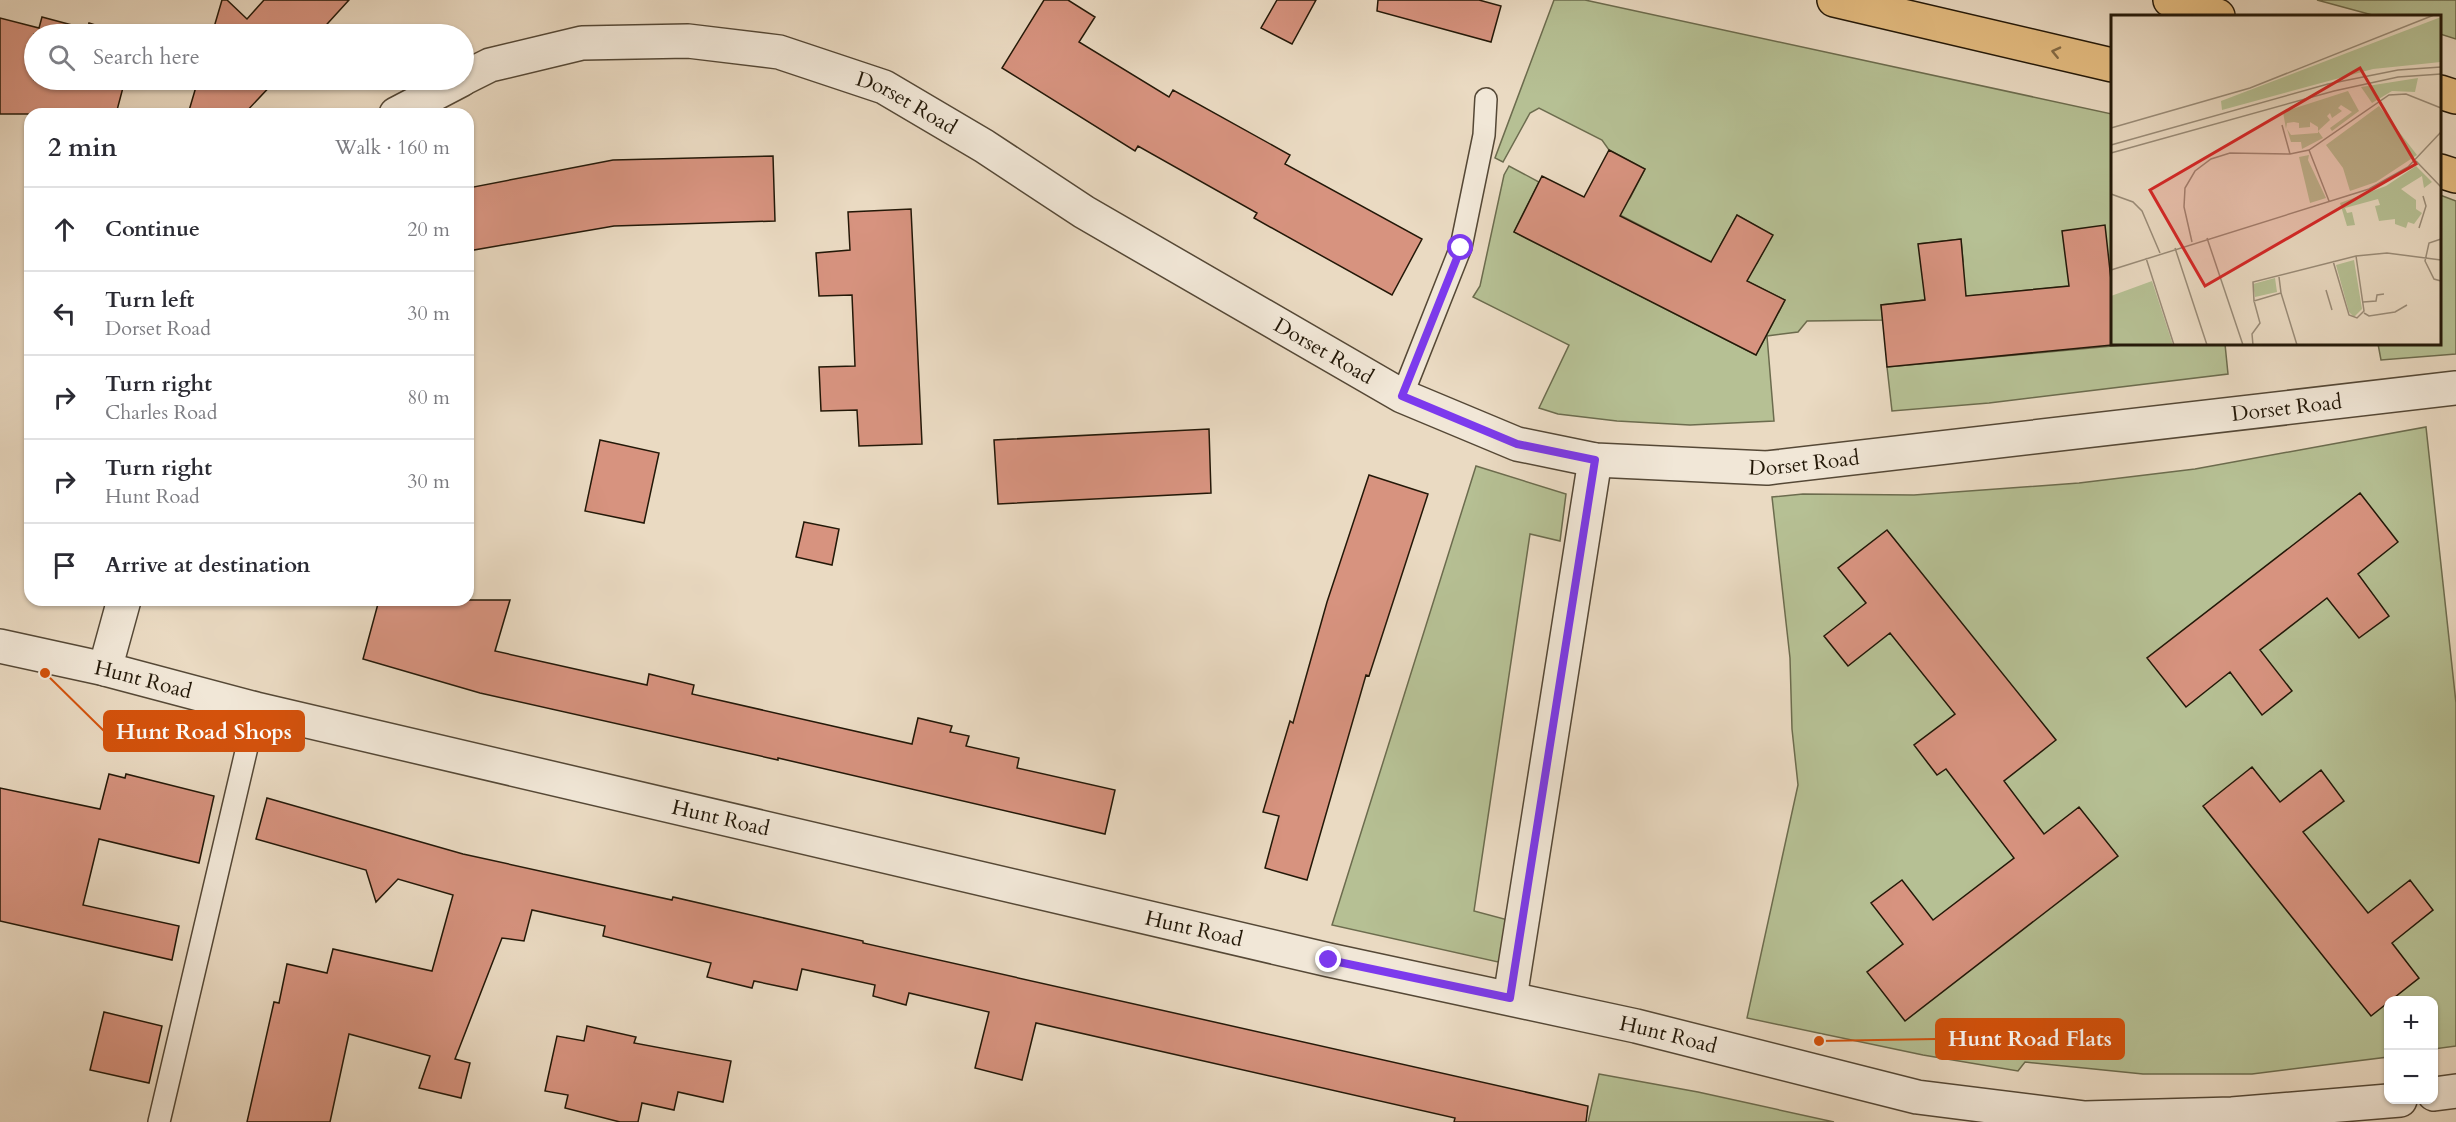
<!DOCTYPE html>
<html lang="en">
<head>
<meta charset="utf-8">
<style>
	body { margin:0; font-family:Cardo,serif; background:#f7f7f7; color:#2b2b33 }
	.controls { position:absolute; right:18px; bottom:18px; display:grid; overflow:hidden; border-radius:12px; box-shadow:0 2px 4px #0004 }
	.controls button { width:54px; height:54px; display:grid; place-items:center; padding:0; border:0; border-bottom:2px solid #e1e1e2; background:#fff; color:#2b2b33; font:30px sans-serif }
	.stop { position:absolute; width:18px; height:18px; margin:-14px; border:4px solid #7c3aed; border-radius:50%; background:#fff }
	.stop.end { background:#7c3aed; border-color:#fff; box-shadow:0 2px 6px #0008 }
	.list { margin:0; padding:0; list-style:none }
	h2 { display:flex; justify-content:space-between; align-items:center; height:78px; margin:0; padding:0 24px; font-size:26px }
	h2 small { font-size:20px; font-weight:400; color:#7c7c81 }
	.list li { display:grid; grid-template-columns:39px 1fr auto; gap:18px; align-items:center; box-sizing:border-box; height:84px; padding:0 24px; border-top:2px solid #e1e1e2 }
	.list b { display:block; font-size:22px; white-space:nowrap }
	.list p { margin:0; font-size:20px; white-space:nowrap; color:#7c7c81 }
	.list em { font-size:20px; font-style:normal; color:#7c7c81 }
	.icon { flex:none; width:33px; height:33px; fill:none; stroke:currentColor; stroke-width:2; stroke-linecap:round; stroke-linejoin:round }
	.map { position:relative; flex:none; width:2456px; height:1122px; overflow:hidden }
	.search { position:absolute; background:#fff; box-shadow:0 2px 4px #0004; left:24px; top:24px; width:450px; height:66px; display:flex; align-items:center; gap:15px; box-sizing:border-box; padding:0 21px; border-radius:33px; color:#7c7c81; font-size:22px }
	.panel { position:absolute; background:#fff; box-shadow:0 2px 4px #0004; left:24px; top:108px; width:450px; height:498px; border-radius:18px }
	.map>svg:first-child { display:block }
</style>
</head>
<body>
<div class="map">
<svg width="2456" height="1122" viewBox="0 0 2456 1122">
	<rect width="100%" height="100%" fill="#eadac2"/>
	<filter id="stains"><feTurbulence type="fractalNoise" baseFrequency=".00333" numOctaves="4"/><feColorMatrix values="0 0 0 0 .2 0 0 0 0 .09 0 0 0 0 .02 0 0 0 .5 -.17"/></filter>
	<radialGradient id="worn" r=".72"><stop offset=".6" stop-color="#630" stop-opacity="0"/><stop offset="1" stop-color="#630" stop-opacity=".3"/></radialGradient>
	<path fill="#b6c094" stroke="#6c6c4e" stroke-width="1.5" d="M1554,0H1585L2112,114V282L1958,297L1954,264L1963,262L1961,239L1919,244L1933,299L1881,305L1883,320L1807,321L1798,332L1767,336L1774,421L1690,425L1617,421L1558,414L1539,408L1569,345L1473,297L1480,286L1504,175L1509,166L1539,182L1514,232L1756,355L1785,300L1741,278L1757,263L1772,235L1737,215L1720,246L1719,266L1614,212L1630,198L1645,169L1609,150L1602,140L1539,108L1530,113L1503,162L1495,158Z
		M2317,0H2456V39L2440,34V16H2376Z
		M2440,195L2456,201V354L2381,360L2378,344H2440Z
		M2134,344H2225L2228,374L1989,403L1892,411L1887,367Z
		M2426,427L2456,703V1046L2434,1049V1000H2388V1057L2252,1074H2143L2025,1062L2018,1071L1923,1055L1747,1018L1798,785L1792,729L1790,658L1772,497L1803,494L1914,495L2079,483L2195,469Z
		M1476,466L1566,494L1560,541L1530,534L1474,911L1508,920L1503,954L1498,962L1332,925Z
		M1599,1074L1698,1092L1834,1122H1588Z"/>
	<path fill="#d7937f" stroke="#231808" stroke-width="1.5" d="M222,0H227L247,19L264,0H349L318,34H212Z
		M1044,0H1068L1095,17L1079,42L1169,97L1173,90L1290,155L1285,164L1422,239L1392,295L1254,218L1257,213L1138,146L1135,151L1002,68Z
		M1277,0H1316L1292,44L1261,28Z
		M1378,0H1479L1501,6L1491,42L1377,11Z
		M42,17L87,29L89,23L123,34H34V80H125L116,114H0V18L39,28Z
		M198,80H276L244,114H188Z
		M1609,150L1645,169L1620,216L1711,262L1737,215L1773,235L1747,281L1785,300L1756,355L1514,232L1542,176L1584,197Z
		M773,156L775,221L614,226L468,251V188L613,160Z
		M911,209L922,444L859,446L857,410L821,411L819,367L855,366L852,295L819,296L816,253L850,250L848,212Z
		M2105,225L2112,289V345L1887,367L1881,305L1925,300L1918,244L1961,239L1966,296L2069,286L2062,231Z
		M1209,429L1211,493L998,504L994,440Z
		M600,440L659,453L644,523L585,511Z
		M1369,475L1428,494L1369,676L1366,675L1307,880L1265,868L1279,816L1263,812L1290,721L1293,723L1327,602Z
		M2360,493L2398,542L2358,574L2389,616L2359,638L2327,598L2260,650L2292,691L2262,715L2230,672L2186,707L2147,658Z
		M804,522L839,529L832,565L796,557Z
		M1887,530L2056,740L2004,781L2044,834L2079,807L2118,856L1905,1021L1867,972L1903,944L1871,903L1902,880L1933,920L2014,858L1946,769L1937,775L1914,745L1955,714L1890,633L1848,666L1824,636L1866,603L1838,568Z
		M379,600H510L495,651L647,685L649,674L694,685L692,694L912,744L918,718L952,726L950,732L969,736L966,746L1019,758L1017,768L1115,790L1105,834L778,758V760L480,693L363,659Z
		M2252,767L2280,802L2321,770L2344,801L2303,832L2368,913L2410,880L2433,910L2392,943L2419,978L2371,1016L2203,806Z
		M109,774L125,778L126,774L214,796L199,863L99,839L83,905L179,926L172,960L0,921V788L100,809Z
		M267,798L463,854L672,900L673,897L863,941V943L1588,1106L1586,1122H1454L1455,1118L1036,1023L1022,1080L975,1068L989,1012L909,993L906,1005L873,996L875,985L802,969L797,990L754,981L752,988L707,977L711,963L603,936L605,926L532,910L524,941L502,938L455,1059L470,1063L461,1098L419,1088L430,1056L349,1034L330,1122H247L274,1002L279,1003L287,964L327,973L333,949L432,971L453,895L398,879L376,902L366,870L256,839Z
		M104,1012L162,1026L149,1083L90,1070Z
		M587,1026L636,1037L634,1043L731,1061L723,1102L678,1092L674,1110L642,1103L638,1122H620L565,1108L568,1095L545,1091L557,1036L584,1041Z"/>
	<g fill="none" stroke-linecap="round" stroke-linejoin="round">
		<defs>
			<path id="lane" d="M1402,396L1461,247L1484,135L1486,99
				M159,1122L256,709"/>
			<g id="street">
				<path id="s1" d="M464,78L490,65L582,43L688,41L779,52L884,87L984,146L1084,212L1402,396L1517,444L1595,460L1767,468L2456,388"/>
				<path d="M396,114L461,80"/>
				<path id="s2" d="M0,646L105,669L256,709L1329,960L1636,1026L1917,1097L2085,1118L2232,1114L2400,1100"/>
				<path d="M105,669L124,600"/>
				<path d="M1510,998L1595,460"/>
				<path d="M2434,1094L2456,1091"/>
			</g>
			<path id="primary" d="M1834,0L2112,65
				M2170,0L2218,16
				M2440,92L2456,97
				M2440,171L2456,176"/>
		</defs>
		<use href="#lane" stroke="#554836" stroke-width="24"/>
		<use href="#street" stroke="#554836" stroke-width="36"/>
		<use href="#primary" stroke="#231808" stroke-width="36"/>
		<use href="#lane" stroke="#f1e7d7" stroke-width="21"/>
		<use href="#street" stroke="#f1e7d7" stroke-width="33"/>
		<use href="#primary" stroke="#e5bd81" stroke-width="33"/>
	</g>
	<defs><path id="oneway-chevron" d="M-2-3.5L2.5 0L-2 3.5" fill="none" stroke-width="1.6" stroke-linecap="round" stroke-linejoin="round" transform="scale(1.5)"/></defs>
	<use stroke="#846a44" href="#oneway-chevron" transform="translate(2056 52) rotate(-167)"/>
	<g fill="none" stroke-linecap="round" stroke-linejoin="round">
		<path stroke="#7c3aed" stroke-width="8" d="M1329,960L1510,998L1595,460L1517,444L1402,396L1461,248"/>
	</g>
	<g text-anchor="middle" stroke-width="4.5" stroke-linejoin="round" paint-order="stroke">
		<g font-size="21" fill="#231808" stroke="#f1e7d7">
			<text dy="7" stroke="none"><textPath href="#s1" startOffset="459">Dorset Road</textPath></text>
			<text dy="7" stroke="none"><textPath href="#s1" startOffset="945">Dorset Road</textPath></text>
			<text dy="7" stroke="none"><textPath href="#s1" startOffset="1935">Dorset Road</textPath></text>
			<text dy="7" stroke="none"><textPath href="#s1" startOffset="1449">Dorset Road</textPath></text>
			<text dy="7" stroke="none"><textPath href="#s2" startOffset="147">Hunt Road</textPath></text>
			<text dy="7" stroke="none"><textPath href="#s2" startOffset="741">Hunt Road</textPath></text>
			<text dy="7" stroke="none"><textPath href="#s2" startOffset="1227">Hunt Road</textPath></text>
			<text dy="7" stroke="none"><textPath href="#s2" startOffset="1713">Hunt Road</textPath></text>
		</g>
	</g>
	<g transform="translate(2111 15)">
		<rect width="330" height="330" fill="#eadac2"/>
		<path d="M330,2V47L262,54L111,95L110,86ZM307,63L304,77L281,76L261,88L250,72ZM237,76L248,96L221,116L219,113L241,97L230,90L227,93L231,96L221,103L219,98L216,101L219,105L207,116L212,123L191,134L190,127H180L176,114L180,120L207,118V112L199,107V112L188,113V108L183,107L176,108L175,114L172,97ZM268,91L306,140L265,167L239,176L232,153L215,130ZM198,140L197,145L215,183L199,188L188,142ZM305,151L321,167L313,173L311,161L290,174L305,185V194L311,198L303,209L297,207L295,213L284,209V204L268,206L264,191L269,190L267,184L234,193L236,198L241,197L244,210L236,211L229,188L275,171ZM243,245L251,294L243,302L238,297L225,250ZM164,263L166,277L144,282L142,269ZM41,266L62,330H0V281Z" fill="#b6c094"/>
		<path fill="none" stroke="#9a8c78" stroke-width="1.5" d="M171,110L179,139M0,113L139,73L323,0M0,130L217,69L287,55L330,52M198,135L218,186M0,138L223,76L287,62L330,59M305,146L330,172M0,179L22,187L31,196L49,238M308,213L315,191L312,181M96,223L132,330M330,224L318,228L314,246L323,264L330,266M81,227L73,192L74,173L84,156L100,144L119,138L179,139L198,135L278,80L295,79L330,93M64,233L96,330M35,243L63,330M222,246L238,300L246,303L253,296L245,241M0,255L258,174L297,152L330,117M168,262L170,278L143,286L142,267L245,241L276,238L330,245M215,275L221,295M170,278L186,330M252,287L265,286L266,280L273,279M253,298L258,301L284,297L296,290M142,330L141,319L149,308L143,286"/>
		<path fill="#d62828" fill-opacity="0.15" stroke="#d62828" stroke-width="3" d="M249,53L305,149L94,271L39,175Z"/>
		<rect width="330" height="330" fill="none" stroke="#231808" stroke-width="3"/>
	</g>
	<path fill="none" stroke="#d4520c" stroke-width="2" d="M45 673L104 731M1819 1041L1936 1039"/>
	<g fill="#d4520c" stroke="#f1e7d7" stroke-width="2">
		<circle cx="45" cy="673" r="6"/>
		<circle cx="1819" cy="1041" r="6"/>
	</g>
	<g fill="#d4520c" stroke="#d4520c" stroke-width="2">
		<rect x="104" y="711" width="200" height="40" rx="6"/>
		<rect x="1936" y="1019" width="188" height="40" rx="6"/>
	</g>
	<g font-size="22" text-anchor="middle" font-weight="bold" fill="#fff">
		<text x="204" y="739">Hunt Road Shops</text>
		<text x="2030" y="1046">Hunt Road Flats</text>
	</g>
	<rect width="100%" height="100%" filter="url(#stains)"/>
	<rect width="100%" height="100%" fill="url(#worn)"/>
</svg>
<div class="controls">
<button>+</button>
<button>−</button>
</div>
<div class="stop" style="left:1461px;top:248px"></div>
<div class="stop end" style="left:1329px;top:960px"></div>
<div class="search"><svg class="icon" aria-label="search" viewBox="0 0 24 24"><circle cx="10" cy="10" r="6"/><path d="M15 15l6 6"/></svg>Search here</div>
<section class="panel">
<h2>2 min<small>Walk · 160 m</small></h2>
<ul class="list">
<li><svg class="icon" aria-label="ahead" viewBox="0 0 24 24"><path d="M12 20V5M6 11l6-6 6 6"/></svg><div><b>Continue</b></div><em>20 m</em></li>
<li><svg class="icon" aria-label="left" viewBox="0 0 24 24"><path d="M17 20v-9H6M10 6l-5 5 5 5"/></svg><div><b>Turn left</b><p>Dorset Road</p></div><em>30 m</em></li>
<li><svg class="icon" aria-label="right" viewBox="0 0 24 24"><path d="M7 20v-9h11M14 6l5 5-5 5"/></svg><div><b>Turn right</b><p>Charles Road</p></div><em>80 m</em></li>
<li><svg class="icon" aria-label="right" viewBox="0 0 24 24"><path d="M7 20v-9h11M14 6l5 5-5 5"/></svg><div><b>Turn right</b><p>Hunt Road</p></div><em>30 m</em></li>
<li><svg class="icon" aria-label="arrive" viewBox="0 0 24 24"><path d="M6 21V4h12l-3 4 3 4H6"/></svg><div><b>Arrive at destination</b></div></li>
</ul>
</section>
</div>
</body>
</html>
